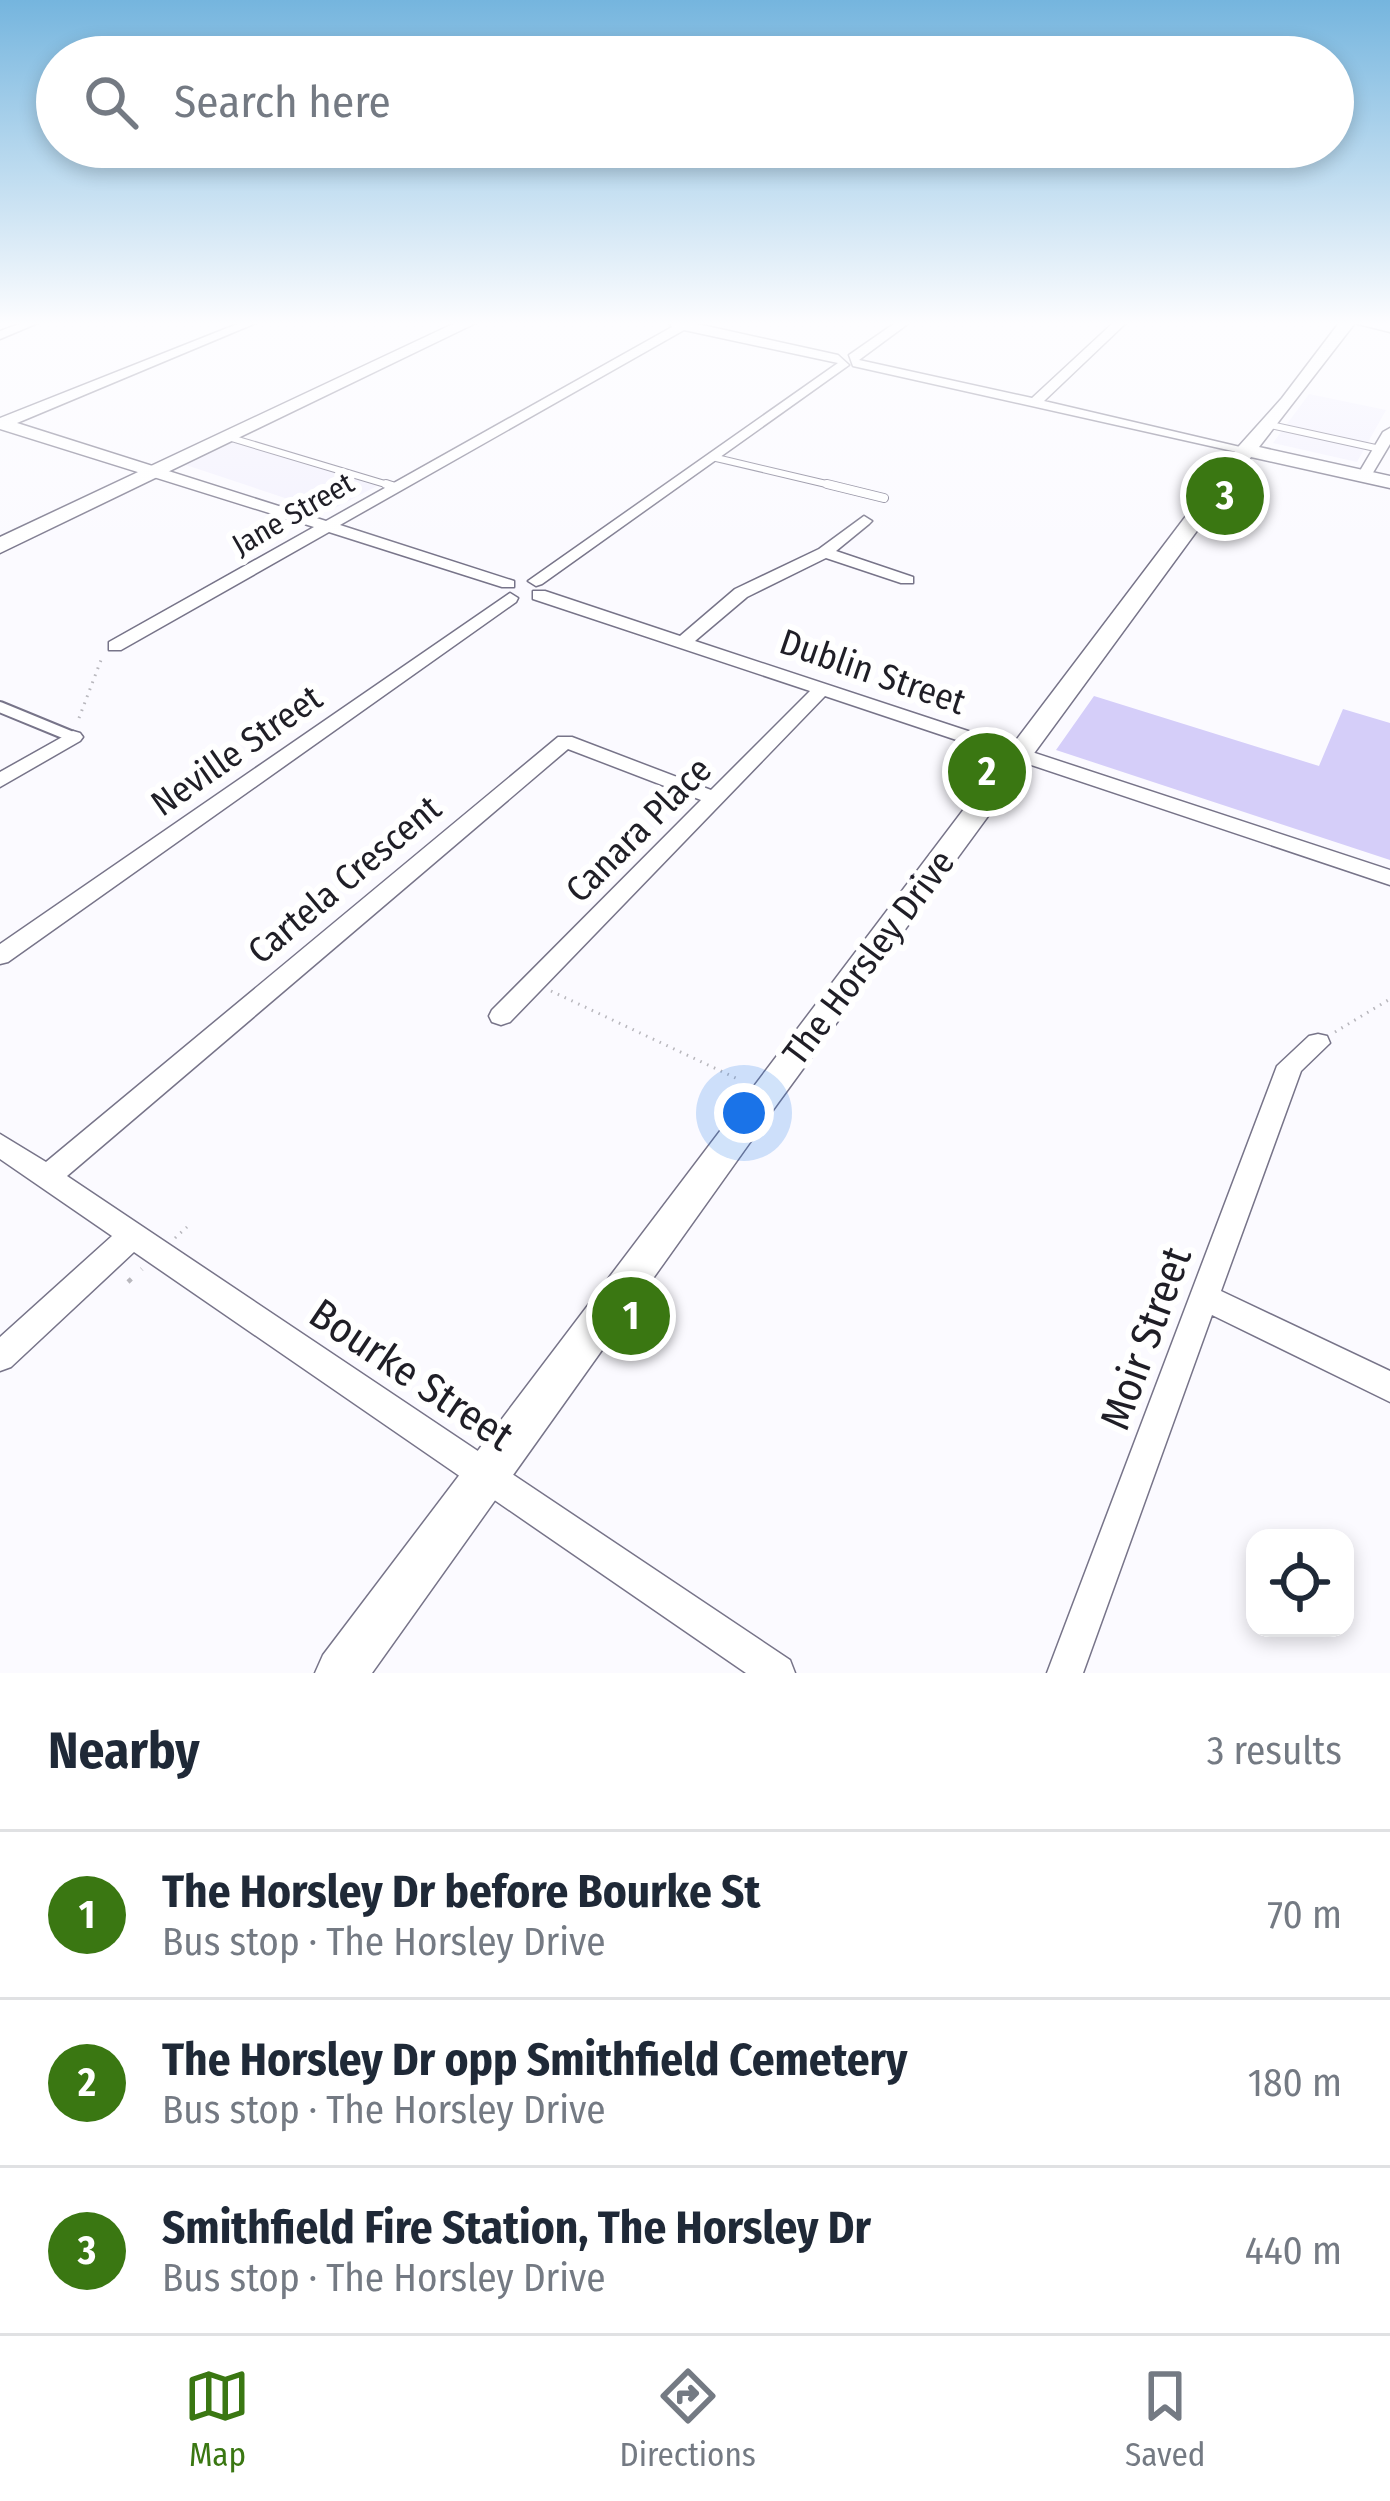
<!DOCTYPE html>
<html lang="en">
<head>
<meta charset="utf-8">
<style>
	body { margin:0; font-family:"Fira Sans Condensed",sans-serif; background:#f6f6f7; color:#1f2937 }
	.controls { position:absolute; right:36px; bottom:36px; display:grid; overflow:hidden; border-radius:24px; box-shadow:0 6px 18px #0003 }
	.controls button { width:108px; height:108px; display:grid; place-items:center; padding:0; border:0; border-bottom:3px solid #e0e1e3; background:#fff; color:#1f2937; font:60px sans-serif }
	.you { position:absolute; left:744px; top:1113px; width:42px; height:42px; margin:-30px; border:9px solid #fff; border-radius:50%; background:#1a73e8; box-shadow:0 0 0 18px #1a73e833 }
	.badge { display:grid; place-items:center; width:78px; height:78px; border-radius:50%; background:#3a7712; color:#fff; font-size:39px; font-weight:700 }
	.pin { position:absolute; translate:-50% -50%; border:6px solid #fff; box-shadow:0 3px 12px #0006 }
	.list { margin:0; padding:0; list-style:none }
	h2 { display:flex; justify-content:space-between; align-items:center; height:156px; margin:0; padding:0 48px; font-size:51px }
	h2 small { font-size:39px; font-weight:400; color:#747a83 }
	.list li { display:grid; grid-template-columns:78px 1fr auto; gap:36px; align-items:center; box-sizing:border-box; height:168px; padding:0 48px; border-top:3px solid #e0e1e3 }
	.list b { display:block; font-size:45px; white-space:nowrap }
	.list p { margin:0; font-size:39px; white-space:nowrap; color:#747a83 }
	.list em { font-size:39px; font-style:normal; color:#747a83 }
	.icon { flex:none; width:66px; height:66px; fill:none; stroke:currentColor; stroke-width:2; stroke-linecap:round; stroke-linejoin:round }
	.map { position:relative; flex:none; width:1390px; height:1673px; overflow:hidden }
	.search { position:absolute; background:#fff; box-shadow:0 6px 18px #0003; left:36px; right:36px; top:36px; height:132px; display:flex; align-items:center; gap:30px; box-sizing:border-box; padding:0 42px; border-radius:66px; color:#747a83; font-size:45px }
	.sheet { height:660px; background:#fff }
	nav { display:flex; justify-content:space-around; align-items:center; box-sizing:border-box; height:168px; border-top:3px solid #e0e1e3; background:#fff; font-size:33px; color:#747a83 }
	nav a { display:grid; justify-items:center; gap:6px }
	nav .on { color:#3a7712 }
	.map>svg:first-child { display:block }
</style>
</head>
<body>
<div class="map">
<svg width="1390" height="1673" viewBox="0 0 1390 1673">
	<rect width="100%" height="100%" fill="#fbfaff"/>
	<path fill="#f3f1fe" d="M1309,394L1386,410L1357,462L1273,443Z
		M233,442L377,486L327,512L186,465Z"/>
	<path fill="#d5cef9" d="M1094,696L1319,766L1343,709L1390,723V860L1056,750Z"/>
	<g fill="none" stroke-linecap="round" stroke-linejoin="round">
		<defs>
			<path id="lane-far2" d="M1266,424L1380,449
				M228,437L395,487
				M712,457L839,487"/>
			<path id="lane-far1" d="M386,484L395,487
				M827,484L884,498"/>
			<path id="lane" d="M0,707L73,737"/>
			<path id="street" d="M22,323H38L0,339V331Z
				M240,323H256L17,423L326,521L672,327L669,323H693L838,355L849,365L542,584L536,586L528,581L838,363L684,330L340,525L514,581V587H502L329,532L121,650H109V642L314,527L0,429V418Z
				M895,323H909L859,360L1032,398L1113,323H1126L1044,401L1253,450L1246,454L853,366L849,355Z
				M1354,323L1390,324V332Z
				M1390,428V444L1371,476L1359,479L1357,476L1383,432Z
				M864,516L872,521L869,524L836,551L913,577V583H901L826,558L747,597L695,641L1390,870V885L825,696L510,1022L501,1025L492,1022L489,1016L492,1010L701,800L568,749L67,1176L790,1660L795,1673H746L134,1252L11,1367L0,1371V1337L112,1236L0,1159V1134L46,1162L558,737H572L711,790L810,691L533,599V591H545L680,636L735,589L819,549Z
				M510,593L518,598L516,602L8,962L0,964V944Z
				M73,731L80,733L83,737L80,741L0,787V772Z
				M1318,1034L1327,1036L1330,1043L1301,1071L1221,1291L1390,1371V1402L1212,1315L1083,1673H1047L1277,1066L1309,1036Z"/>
			<path id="secondary" d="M455,323H476L0,553V537Z
				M1339,323H1355L1259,447L1390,476V488L1251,457L778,1103L372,1673H315L323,1655L1239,446L1282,398Z"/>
		</defs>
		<use href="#lane-far2" stroke="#777489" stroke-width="8"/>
		<use href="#lane-far1" stroke="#777489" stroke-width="10"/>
		<use href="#lane" stroke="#777489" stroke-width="14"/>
		<use href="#street" stroke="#777489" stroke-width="3"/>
		<use href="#secondary" stroke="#777489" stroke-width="3"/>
		<path stroke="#b8b7bd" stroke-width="3" stroke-dasharray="1.5 6" stroke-linecap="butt" d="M79,718L101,660
			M551,991L740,1080
			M1335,1032L1390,999
			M175,1238L187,1227"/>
		<path stroke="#b8b7bd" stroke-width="4.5" stroke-dasharray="4.5 14" stroke-linecap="butt" d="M128,1282L142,1269"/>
		<use href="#lane-far2" stroke="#fff" stroke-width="6"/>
		<use href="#lane-far1" stroke="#fff" stroke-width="8"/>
		<use href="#lane" stroke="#fff" stroke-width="10"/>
		<use href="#street" fill="#fff" fill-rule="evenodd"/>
		<use href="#secondary" fill="#fff" fill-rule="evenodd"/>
	</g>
	<linearGradient id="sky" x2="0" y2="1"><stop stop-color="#75b5de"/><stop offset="0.58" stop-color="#fdfdff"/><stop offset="1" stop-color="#fdfdff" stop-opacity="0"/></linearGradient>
	<rect width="1390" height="557" fill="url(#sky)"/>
	<g text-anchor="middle" stroke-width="12" stroke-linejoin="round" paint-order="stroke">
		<g font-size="30" fill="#1f1e26" stroke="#fff">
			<text transform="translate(293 514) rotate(-30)" y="10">Jane Street</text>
		</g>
		<g font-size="36" fill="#1f1e26" stroke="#fff">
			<text transform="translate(873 671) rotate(19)" y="13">Dublin Street</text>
			<text transform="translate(236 750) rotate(-35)" y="13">Neville Street</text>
			<text transform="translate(638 829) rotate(-45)" y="13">Canara Place</text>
			<text transform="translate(344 879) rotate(-40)" y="13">Cartela Crescent</text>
			<text transform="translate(868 957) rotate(-53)" y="13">The Horsley Drive</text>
		</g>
		<g font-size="42" fill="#1f1e26" stroke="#fff">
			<text transform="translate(1145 1338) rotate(-70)" y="15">Moir Street</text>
			<text transform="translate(412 1374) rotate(34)" y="15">Bourke Street</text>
		</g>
	</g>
</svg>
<div class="controls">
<button><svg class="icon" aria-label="locate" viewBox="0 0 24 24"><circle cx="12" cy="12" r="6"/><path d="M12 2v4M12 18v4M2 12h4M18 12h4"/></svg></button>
</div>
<div class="you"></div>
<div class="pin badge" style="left:631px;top:1316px">1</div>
<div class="pin badge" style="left:987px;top:772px">2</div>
<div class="pin badge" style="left:1225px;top:496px">3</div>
<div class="search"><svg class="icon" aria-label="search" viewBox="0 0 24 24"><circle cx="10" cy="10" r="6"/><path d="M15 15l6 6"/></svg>Search here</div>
</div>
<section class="sheet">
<h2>Nearby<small>3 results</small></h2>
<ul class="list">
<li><span class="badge">1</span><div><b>The Horsley Dr before Bourke St</b><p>Bus stop · The Horsley Drive</p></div><em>70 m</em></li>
<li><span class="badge">2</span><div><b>The Horsley Dr opp Smithfield Cemetery</b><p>Bus stop · The Horsley Drive</p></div><em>180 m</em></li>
<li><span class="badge">3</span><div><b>Smithfield Fire Station, The Horsley Dr</b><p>Bus stop · The Horsley Drive</p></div><em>440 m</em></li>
</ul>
</section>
<nav>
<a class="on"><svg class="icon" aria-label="map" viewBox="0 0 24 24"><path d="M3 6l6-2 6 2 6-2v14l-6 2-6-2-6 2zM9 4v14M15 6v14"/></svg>Map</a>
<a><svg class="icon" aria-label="directions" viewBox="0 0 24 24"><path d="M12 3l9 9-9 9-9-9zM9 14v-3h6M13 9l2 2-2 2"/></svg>Directions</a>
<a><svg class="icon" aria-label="saved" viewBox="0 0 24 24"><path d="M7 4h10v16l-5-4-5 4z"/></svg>Saved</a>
</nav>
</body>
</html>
